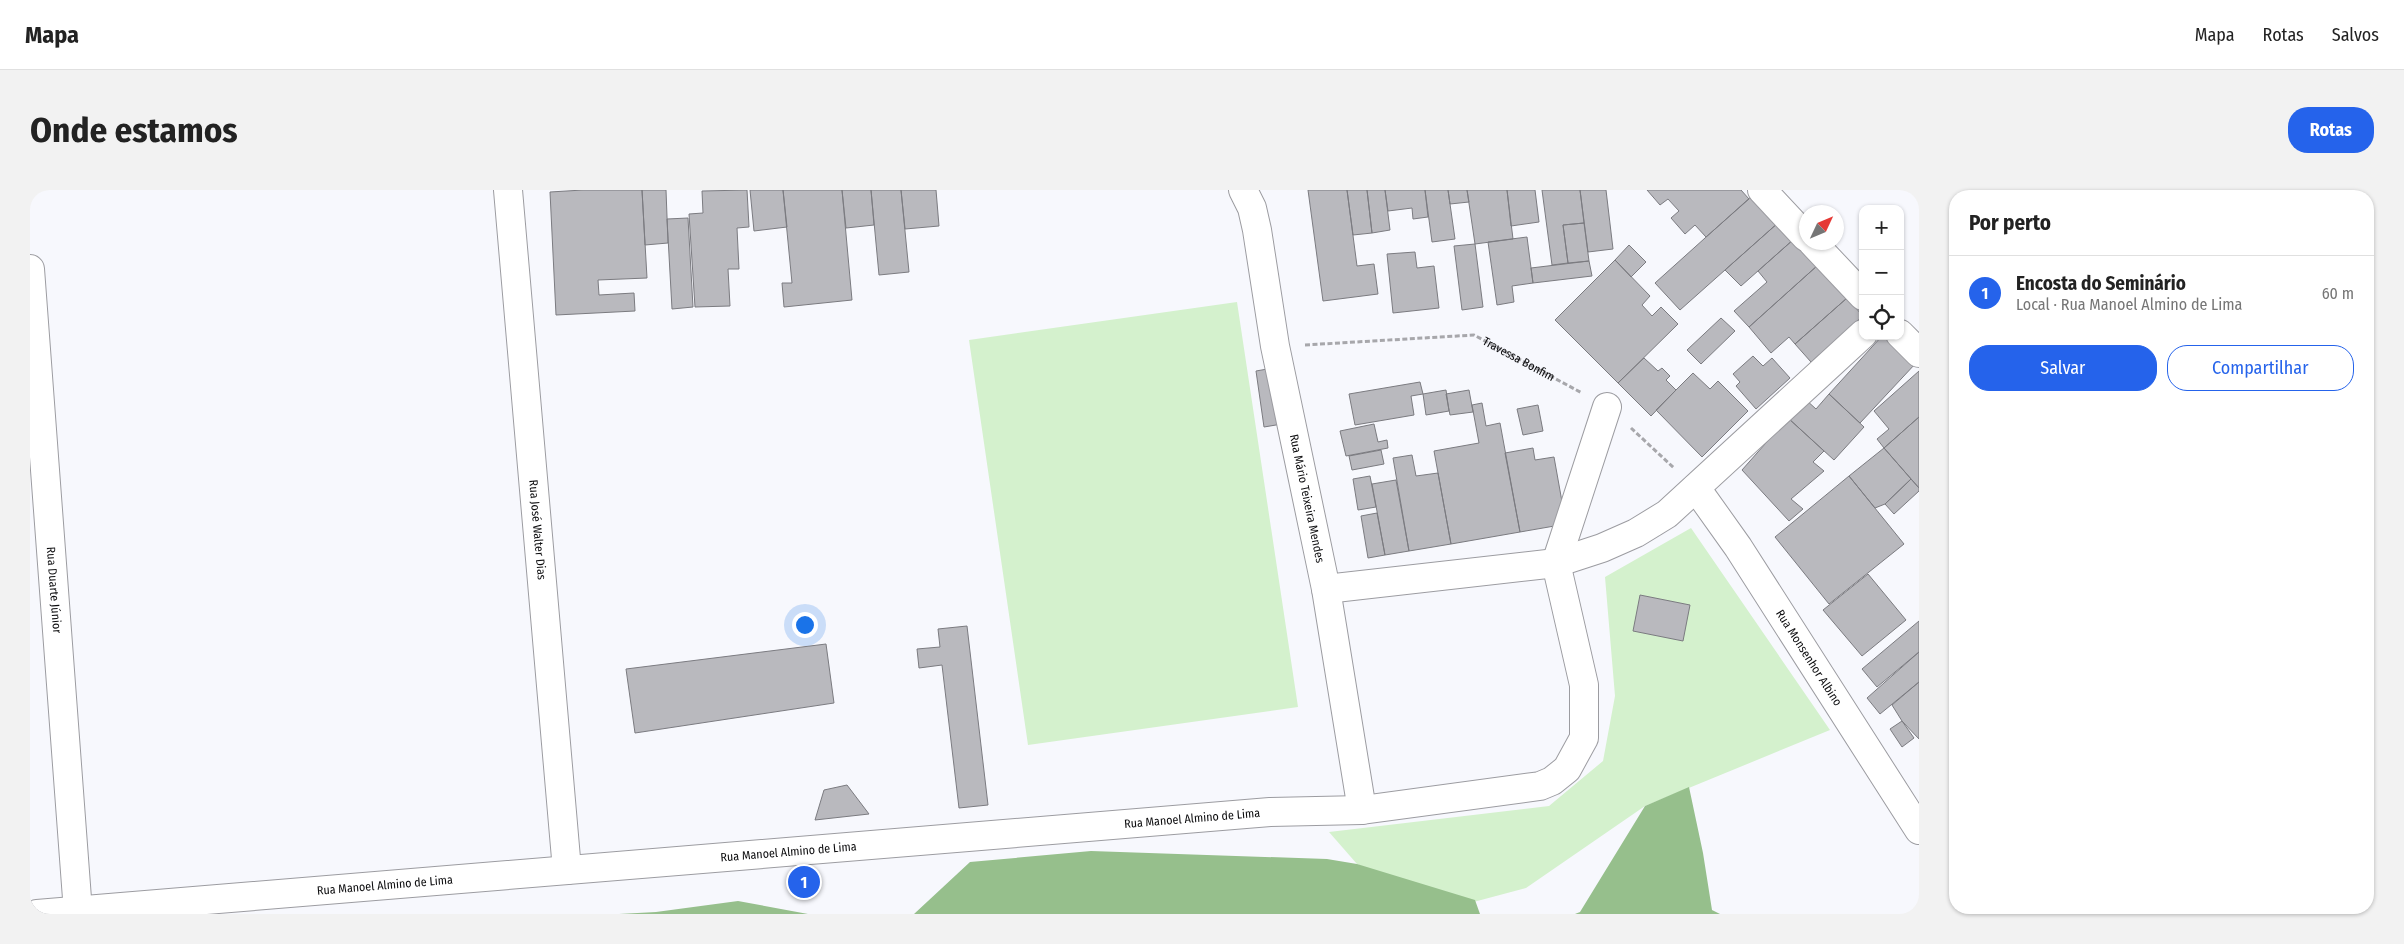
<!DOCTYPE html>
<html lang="pt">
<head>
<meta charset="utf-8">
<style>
	body { margin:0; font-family:"Fira Sans Condensed",sans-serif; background:#f2f2f2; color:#222 }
	.controls { position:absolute; right:15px; top:15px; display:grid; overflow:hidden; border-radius:10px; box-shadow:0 1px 4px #0004 }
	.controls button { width:45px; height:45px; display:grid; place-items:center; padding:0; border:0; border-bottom:1px solid #e0e0e0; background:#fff; color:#222; font:25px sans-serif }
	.compass { position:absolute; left:1769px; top:15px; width:45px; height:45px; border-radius:50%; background:#fff; box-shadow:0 1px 4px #0004; rotate:46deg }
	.you { position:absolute; left:774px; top:434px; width:18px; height:18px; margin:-12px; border:4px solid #fff; border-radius:50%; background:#1a73e8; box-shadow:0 0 0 8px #1a73e833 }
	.badge { display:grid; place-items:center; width:32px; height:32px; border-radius:50%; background:#2563eb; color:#fff; font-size:16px; font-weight:700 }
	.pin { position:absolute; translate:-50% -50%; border:2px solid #fff; box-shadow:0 1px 5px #0006 }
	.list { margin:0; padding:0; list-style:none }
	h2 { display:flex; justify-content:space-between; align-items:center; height:65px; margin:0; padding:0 20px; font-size:21px }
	h2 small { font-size:16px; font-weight:400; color:#767676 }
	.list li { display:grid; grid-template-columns:32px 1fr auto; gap:15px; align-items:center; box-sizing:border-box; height:75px; padding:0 20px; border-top:1px solid #e0e0e0 }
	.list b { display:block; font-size:19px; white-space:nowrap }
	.list p { margin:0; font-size:16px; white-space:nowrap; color:#767676 }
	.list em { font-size:16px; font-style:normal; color:#767676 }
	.actions { display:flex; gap:10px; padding:15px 20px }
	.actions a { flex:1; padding:11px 0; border:1px solid #2563eb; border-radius:20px; text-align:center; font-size:18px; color:#2563eb }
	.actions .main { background:#2563eb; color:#fff }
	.icon { flex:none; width:28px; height:28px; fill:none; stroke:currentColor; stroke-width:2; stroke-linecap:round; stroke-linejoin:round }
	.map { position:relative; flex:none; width:1889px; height:724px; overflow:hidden; border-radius:20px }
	header { display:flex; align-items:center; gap:30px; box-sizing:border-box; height:70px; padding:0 25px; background:#fff; border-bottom:1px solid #e0e0e0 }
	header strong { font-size:24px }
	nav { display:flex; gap:28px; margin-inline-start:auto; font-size:18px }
	.intro { display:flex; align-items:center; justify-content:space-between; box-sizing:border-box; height:120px; padding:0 30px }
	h1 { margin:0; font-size:35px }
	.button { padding:12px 22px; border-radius:20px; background:#2563eb; color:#fff; font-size:18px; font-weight:700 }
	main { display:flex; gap:30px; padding:0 30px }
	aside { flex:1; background:#fff; border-radius:20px; box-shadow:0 1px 4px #0004 }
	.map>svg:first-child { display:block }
</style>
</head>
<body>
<header>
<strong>Mapa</strong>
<nav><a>Mapa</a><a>Rotas</a><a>Salvos</a></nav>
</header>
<div class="intro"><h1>Onde estamos</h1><a class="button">Rotas</a></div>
<main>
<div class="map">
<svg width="1889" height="724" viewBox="0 0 1889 724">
	<rect width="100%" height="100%" fill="#f7f8fd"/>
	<path fill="#d4f1cd" d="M1207,112L1268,517L998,555L939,150Z
		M1661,338L1800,540L1615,616L1496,698L1421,718L1327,674L1299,642L1519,616L1573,571L1585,506L1575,387Z"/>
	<path fill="#96bf8c" d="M1659,597L1673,663L1682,720L1690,724H1545L1550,722L1615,616Z
		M1061,661L1297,669L1327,674L1445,710L1450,724H884L940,672Z
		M708,711L778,724H589L626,722Z"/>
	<path fill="#b9b9be" stroke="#7b7b80" d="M553,0H612L617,88L568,90L569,105L604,103L605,121L526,125L520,2Z
		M612,0H636L638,53L615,55Z
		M717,0L719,37L707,38L709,79H698L700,116L665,117L659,24L673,23L672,1Z
		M720,0H753L757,37L724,41Z
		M753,0H812L822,110L754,117L752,93H762Z
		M812,0H841L844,35L816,38Z
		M841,0H871L879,82L849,85Z
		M871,0H906L909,36L875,39Z
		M1278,0H1317L1327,76L1344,74L1348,104L1293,111Z
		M1317,0H1337L1342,43L1323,45Z
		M1337,0H1355L1360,40L1342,43Z
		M1355,0H1395L1398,27L1383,29L1382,18L1358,21Z
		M1395,0H1418L1425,49L1402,52Z
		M1418,0H1437L1439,12L1420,14Z
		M1437,0H1477L1483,49L1445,54Z
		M1477,0H1505L1509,32L1481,36Z
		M1512,0H1550L1554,33L1533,35L1538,73L1522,75Z
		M1550,0H1576L1583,59L1558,62Z
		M1617,0H1711L1719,9L1676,47L1665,35L1655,44L1641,28L1649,21L1638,9L1630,15Z
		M1724,4L1749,32L1650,120L1625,93Z
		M658,28L663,117L642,119L637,29Z
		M1749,32L1764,49L1711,96L1695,80Z
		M1554,33L1559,71L1538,73L1533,35Z
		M1497,47L1503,93L1482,96L1484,112L1467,115L1458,52Z
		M1764,49L1788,75L1719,137L1704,121L1737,92L1728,81Z
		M1445,54L1453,117L1432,120L1424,56Z
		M1599,55L1616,72L1601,87L1585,70Z
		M1385,62L1387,78L1404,76L1409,118L1363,123L1357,64Z
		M1585,70L1620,106L1612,115L1622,126L1631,117L1648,134L1588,193L1525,130Z
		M1559,71L1562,86L1503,93L1501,78Z
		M1788,75L1817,108L1765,154L1759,147L1741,163L1719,137Z
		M1817,108L1833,126L1781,172L1765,154Z
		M1691,128L1705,141L1671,174L1657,160Z
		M1852,146H1856L1886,173L1830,233L1799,204Z
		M1723,166L1733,176L1742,168L1760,188L1726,219L1706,196L1710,192L1703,184Z
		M1614,168L1628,181L1632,178L1640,186L1636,190L1646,200L1621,226L1588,193Z
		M1243,178L1252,234L1234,237L1226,181Z
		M1889,181V227L1854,258L1847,249L1859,239L1844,221Z
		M1663,183L1680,199L1688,191L1718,221L1672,267L1626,220Z
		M1390,192L1393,204L1381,206L1384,225L1325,235L1319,204Z
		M1416,200L1419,221L1396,225L1393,204Z
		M1439,200L1443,222L1420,225L1416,204Z
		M1799,204L1834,237L1804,270L1758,228L1775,209L1786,219Z
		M1452,213L1456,236L1470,233L1490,342L1421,354L1404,261L1449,253L1442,215Z
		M1508,215L1513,241L1493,245L1487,219Z
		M1889,227V298L1854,258Z
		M1758,228L1794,261L1783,272L1794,281L1761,309L1773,319L1759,331L1712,280Z
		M1344,234L1348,252L1357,250L1358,258L1316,266L1310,241Z
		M1503,258L1505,270L1524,267L1536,334L1490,342L1475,263Z
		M1854,258L1881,289L1855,314L1845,318L1819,286Z
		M1351,260L1354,274L1322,280L1319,266Z
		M1382,265L1386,286L1408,283L1421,354L1379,361L1363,268Z
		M1340,286L1346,317L1328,320L1323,289Z
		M1819,286L1874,354L1799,414L1745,347Z
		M1881,289L1889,298V301L1864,324L1855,314Z
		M1366,290L1379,361L1355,365L1342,294Z
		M1347,323L1355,365L1338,368L1331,326Z
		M1838,384L1876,430L1832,466L1793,420Z
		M1610,405L1660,415L1653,451L1603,441Z
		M1889,431V462L1847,497L1832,479Z
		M937,436L958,615L929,618L912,475L889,478L887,459L910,457L908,439Z
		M796,454L804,513L605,543L596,479Z
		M1889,462V492L1850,524L1837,508Z
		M1889,492V549L1872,531L1862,515Z
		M1872,531L1884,548L1872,557L1860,539Z
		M817,595L839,624L785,630L794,600Z"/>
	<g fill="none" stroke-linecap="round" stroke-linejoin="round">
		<defs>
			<g id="minor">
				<path id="s2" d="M478,0L537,680"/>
				<path id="s3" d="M1213,0L1222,18L1227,40L1245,156L1296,399L1332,620"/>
				<path d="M1732,0L1776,47"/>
				<path d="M1782,52L1833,106"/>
				<path id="s4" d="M0,79L48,722"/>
				<path d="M1870,144L1889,163"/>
				<path id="s5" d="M1666,298L1708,357L1889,640"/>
				<path d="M1296,399L1526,373L1572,358L1606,343L1637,324L1833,144"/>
				<path id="s6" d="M7,724L1240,622L1332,620L1510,596L1522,591L1537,579L1554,548V495L1526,373L1577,217"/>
			</g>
		</defs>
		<use href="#minor" stroke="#9c9ca1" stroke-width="30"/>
		<g stroke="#a7a7ab" stroke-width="3" stroke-dasharray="5 2.5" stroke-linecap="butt">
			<path id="s1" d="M1275,155L1444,145L1552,203"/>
			<path d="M1601,238L1644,278"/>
		</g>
		<use href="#minor" stroke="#fff" stroke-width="28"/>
	</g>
	<g text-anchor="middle" stroke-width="4" stroke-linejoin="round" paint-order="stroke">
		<g font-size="12" fill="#0c0c0e" stroke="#f7f8fd">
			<text dy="4" stroke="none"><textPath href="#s1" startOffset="220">Travessa Bonfim</textPath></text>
			<text dy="4" stroke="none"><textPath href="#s3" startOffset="316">Rua Mário Teixeira Mendes</textPath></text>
			<text dy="4" stroke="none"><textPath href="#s2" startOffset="341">Rua José Walter Dias</textPath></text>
			<text dy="4" stroke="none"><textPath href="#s4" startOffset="322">Rua Duarte Júnior</textPath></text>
			<text dy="4" stroke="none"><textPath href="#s5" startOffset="204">Rua Monsenhor Albino</textPath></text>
			<text dy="4" stroke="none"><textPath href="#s6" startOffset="1159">Rua Manoel Almino de Lima</textPath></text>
			<text dy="4" stroke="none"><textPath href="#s6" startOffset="754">Rua Manoel Almino de Lima</textPath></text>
			<text dy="4" stroke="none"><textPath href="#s6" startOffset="349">Rua Manoel Almino de Lima</textPath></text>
		</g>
	</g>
</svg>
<div class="controls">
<button>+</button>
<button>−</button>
<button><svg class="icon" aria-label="locate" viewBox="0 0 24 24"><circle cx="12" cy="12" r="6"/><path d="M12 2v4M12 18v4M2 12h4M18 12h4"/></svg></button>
</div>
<svg class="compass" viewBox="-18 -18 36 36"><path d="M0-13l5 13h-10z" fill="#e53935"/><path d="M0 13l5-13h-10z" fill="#767676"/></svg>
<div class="you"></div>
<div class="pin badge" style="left:774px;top:692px">1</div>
</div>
<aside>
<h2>Por perto<small></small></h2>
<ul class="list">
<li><span class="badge">1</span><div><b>Encosta do Seminário</b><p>Local · Rua Manoel Almino de Lima</p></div><em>60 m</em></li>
</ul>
<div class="actions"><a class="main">Salvar</a><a>Compartilhar</a></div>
</aside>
</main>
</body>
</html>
